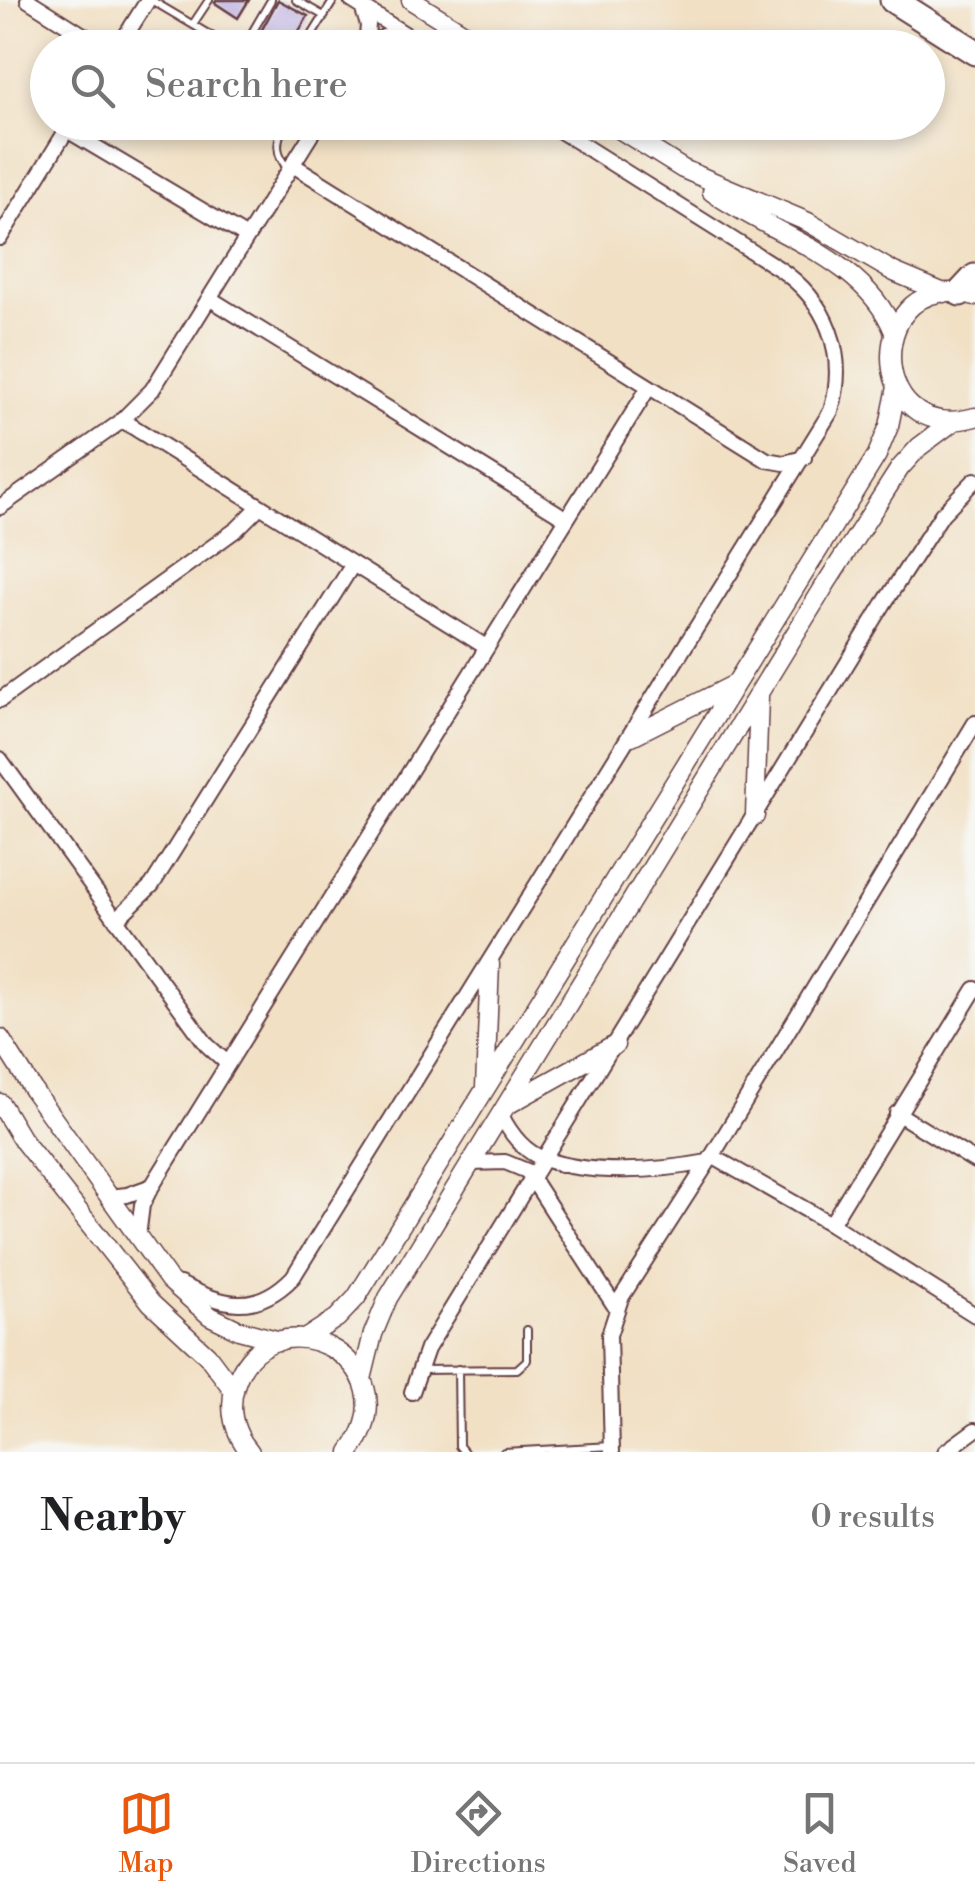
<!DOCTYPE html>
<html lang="en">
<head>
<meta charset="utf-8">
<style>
	body { margin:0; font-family:"Libre Bodoni",serif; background:#f6f6f6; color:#202124 }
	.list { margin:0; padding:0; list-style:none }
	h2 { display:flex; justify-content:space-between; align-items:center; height:130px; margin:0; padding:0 40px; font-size:42px }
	h2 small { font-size:32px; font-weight:400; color:#757577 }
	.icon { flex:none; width:55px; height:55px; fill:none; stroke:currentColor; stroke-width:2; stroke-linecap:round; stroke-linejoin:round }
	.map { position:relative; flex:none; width:975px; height:1452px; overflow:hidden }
	.search { position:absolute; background:#fff; box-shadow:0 5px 15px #0003; left:30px; right:30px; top:30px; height:110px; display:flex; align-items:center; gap:25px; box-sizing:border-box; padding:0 35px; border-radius:55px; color:#757577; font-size:38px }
	.sheet { height:310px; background:#fff }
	nav { display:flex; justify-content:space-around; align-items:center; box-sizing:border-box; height:140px; border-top:2px solid #e0e0e0; background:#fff; font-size:28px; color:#757577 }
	nav a { display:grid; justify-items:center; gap:5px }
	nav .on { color:#ea580c }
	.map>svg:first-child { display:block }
</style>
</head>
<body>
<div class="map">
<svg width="975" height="1452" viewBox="0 0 975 1452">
	<rect width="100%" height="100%" fill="#f6f6f2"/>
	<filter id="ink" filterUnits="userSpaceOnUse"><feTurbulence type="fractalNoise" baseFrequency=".01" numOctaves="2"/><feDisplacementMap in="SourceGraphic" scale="20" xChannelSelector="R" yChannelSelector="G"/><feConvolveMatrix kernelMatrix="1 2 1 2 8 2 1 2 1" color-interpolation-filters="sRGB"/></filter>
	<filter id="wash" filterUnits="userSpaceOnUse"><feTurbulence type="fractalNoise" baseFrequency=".0048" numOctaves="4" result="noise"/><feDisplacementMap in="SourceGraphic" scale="40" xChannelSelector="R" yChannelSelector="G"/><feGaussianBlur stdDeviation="2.25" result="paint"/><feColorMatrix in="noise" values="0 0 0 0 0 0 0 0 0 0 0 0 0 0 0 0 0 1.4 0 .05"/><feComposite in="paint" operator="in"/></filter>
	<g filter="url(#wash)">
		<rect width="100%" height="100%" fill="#f1e0c4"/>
		<g id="blocks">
			<path fill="#b8a9e1" d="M216,0H249L238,18L215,3Z
				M278,0L308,16L289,48H279L259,35Z"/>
		</g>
	</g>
	<g filter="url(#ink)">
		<use href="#blocks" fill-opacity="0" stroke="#633c42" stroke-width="2.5"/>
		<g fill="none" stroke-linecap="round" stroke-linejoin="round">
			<defs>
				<path id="lane" d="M151,0L232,48
					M296,0L324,16
					M193,24L209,0
					M243,48L271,0
					M304,48L334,0
					M286,122C275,140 275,155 289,170
					M458,1369L459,1446L464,1452
					M420,1370L517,1369L527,1360V1330
					M504,1452L612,1446"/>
				<path id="street" d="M28,0L104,48
					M351,0L427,48
					M362,7L368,25L366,48
					M367,46L384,37L405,34
					M118,48L148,0
					M67,130L247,237
					M293,165L767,460L784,463L804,458
					M0,238L71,123
					M209,298L567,519
					M122,420L486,647
					M0,507L119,423L152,390L319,122
					M0,700L237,529L260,506
					M0,759L207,1045L227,1063
					M116,920L152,885L353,564
					M897,1113L975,1161
					M501,1115C510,1133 524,1152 544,1159C590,1176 660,1171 708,1162
					M712,1156L831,1224L975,1315
					M471,1163L505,1162L527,1171L616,1308
					M109,1197L127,1195L152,1186
					M831,1224L975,989
					M138,1237L142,1205L149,1191L649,387
					M180,1284C223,1305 255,1316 293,1277L831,411C848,354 827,300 778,268L546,122
					M412,1392L427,1349L883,605L942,514L975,480
					M612,1452L609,1335L621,1298L712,1156L975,723
					M945,1452L975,1430"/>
				<path id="secondary" d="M411,0L488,48
					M608,122L683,169L808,222L894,272L944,293
					M547,123L548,122
					M712,192C772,235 865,258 894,332
					M975,296C864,263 862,449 975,417
					M632,736L735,684
					M755,816L759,696
					M0,1038L35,1093L169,1280L210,1316L239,1330L280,1341
					M485,1088L490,964
					M0,1103L21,1138L151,1303L207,1355L234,1391
					M511,1103L615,1045
					M306,1338L337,1318L356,1298L877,455L889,426L897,387
					M362,1379L373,1334L388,1298L827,582L900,468L919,447L954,421
					M250,1452C234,1433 228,1410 235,1386C266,1286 419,1361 350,1452"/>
				<path id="highway" d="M893,0L975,52
					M960,293L975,277"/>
			</defs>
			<use href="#lane" stroke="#633c42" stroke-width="10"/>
			<use href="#street" stroke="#633c42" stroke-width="18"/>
			<use href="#secondary" stroke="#633c42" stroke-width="21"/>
			<use href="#highway" stroke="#633c42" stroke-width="29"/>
			<use href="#lane" stroke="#fff" stroke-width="6"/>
			<use href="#street" stroke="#fff" stroke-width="14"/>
			<use href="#secondary" stroke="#fff" stroke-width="18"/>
			<use href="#highway" stroke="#fff" stroke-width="25"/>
		</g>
	</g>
</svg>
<div class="search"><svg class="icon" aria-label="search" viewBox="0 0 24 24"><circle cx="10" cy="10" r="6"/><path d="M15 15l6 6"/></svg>Search here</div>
</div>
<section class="sheet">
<h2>Nearby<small>0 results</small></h2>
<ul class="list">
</ul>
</section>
<nav>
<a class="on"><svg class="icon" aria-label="map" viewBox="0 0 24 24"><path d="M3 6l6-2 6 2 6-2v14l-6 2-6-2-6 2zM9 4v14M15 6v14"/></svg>Map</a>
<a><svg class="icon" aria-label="directions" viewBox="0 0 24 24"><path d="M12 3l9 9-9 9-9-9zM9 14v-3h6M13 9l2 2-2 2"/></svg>Directions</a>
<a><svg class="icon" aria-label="saved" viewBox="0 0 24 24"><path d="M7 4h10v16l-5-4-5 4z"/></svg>Saved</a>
</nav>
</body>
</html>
